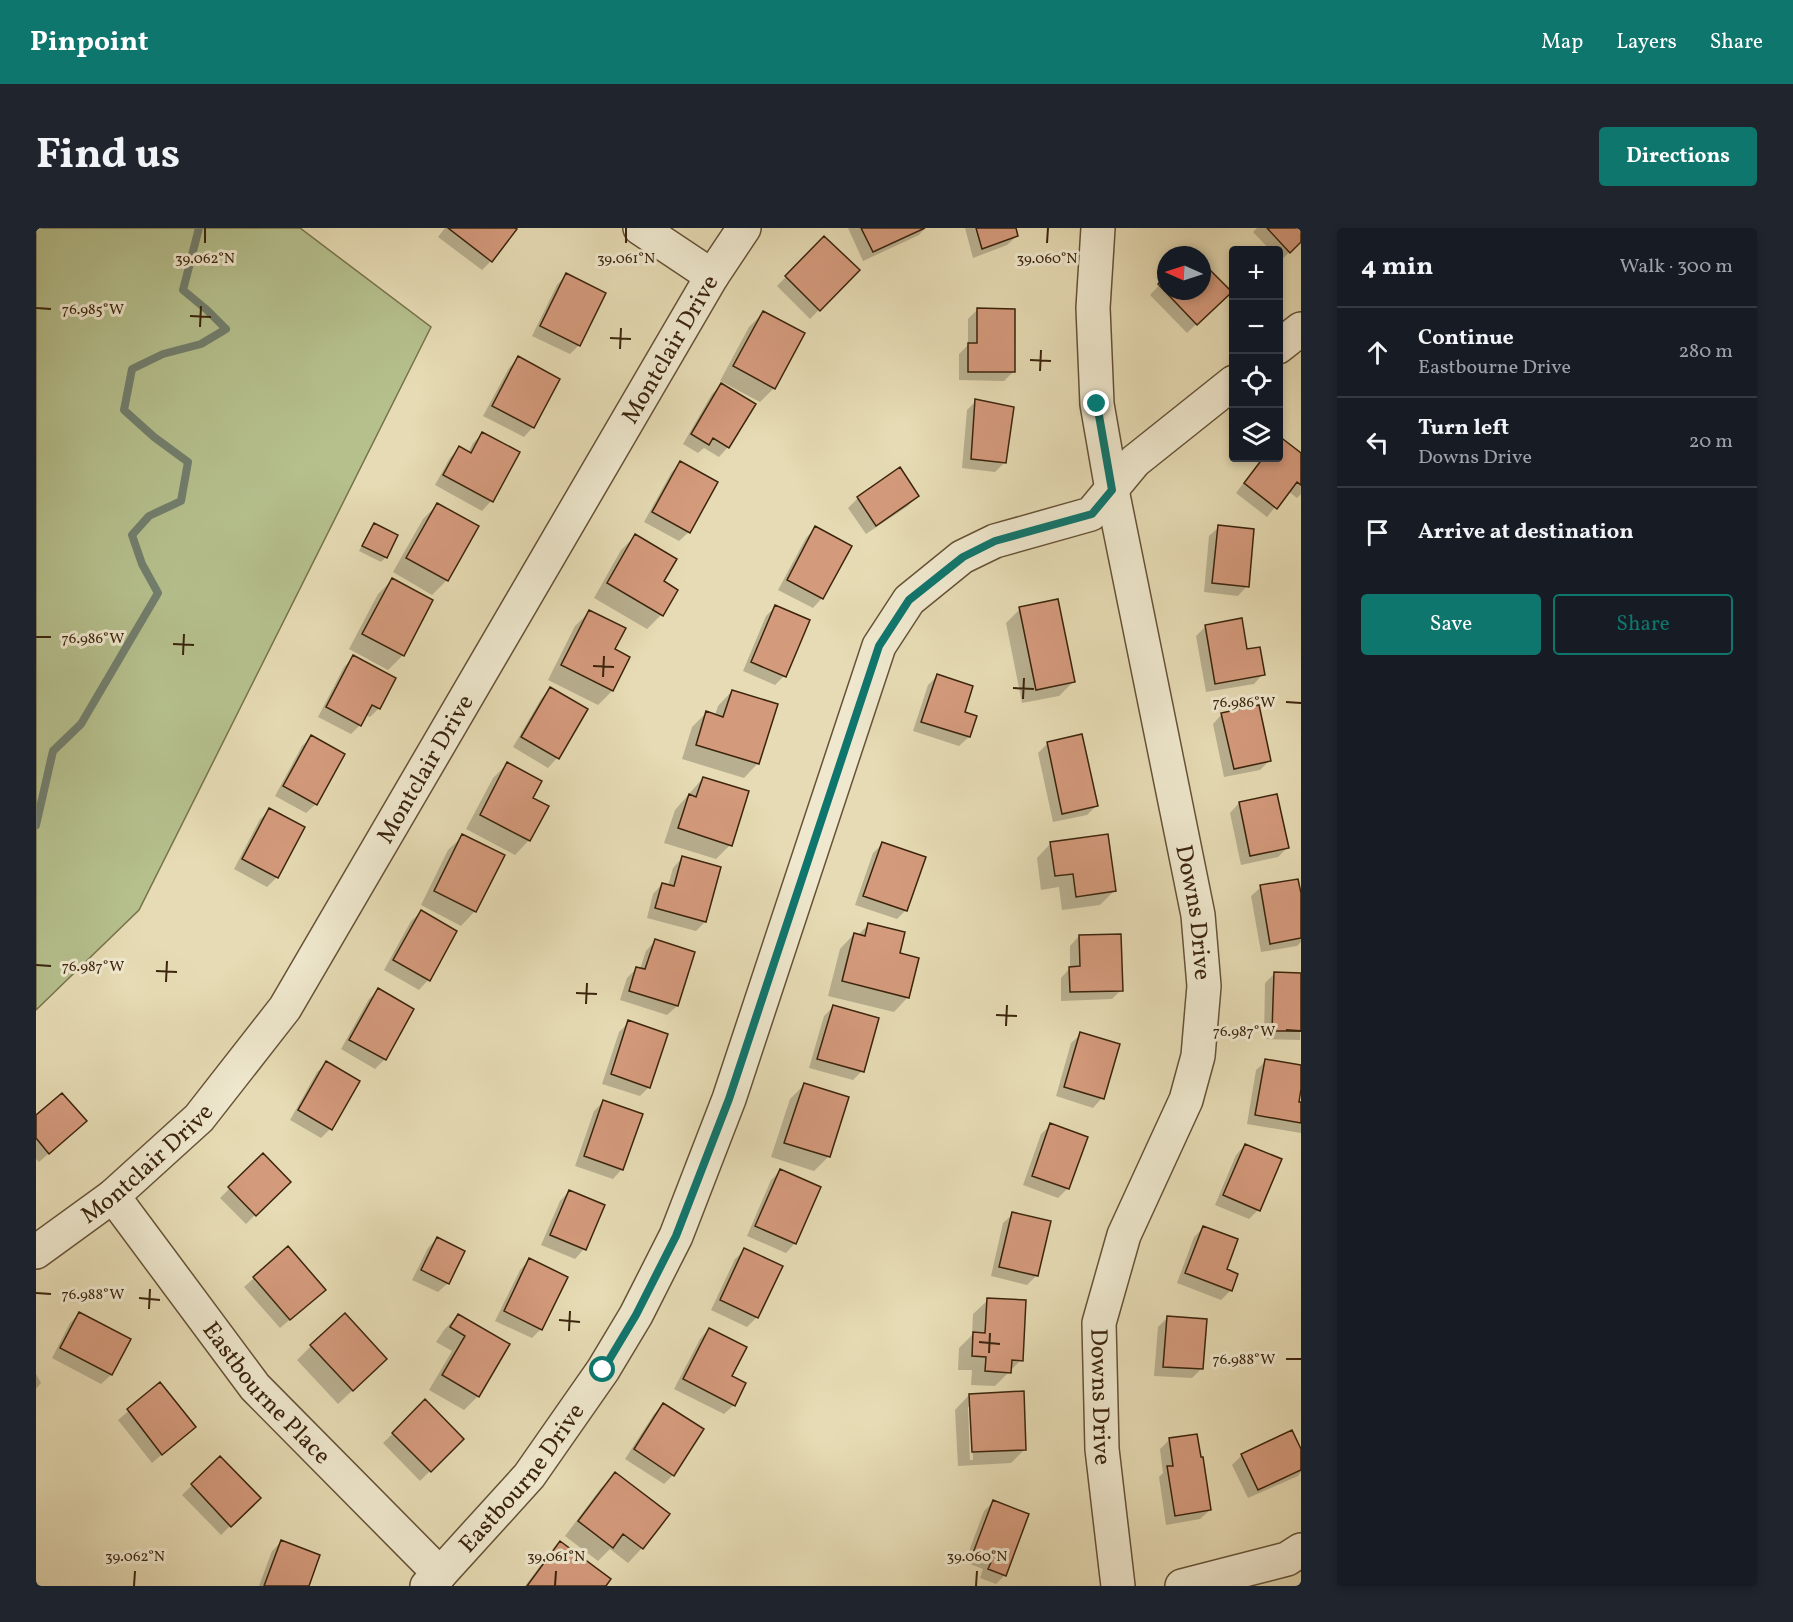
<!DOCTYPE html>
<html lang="en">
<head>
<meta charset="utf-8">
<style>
	body { margin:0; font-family:Vollkorn,serif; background:#20242c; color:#f1f3f6 }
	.controls { position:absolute; right:18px; top:18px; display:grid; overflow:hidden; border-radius:6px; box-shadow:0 3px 9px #0003 }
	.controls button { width:54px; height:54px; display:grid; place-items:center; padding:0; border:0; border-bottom:2px solid #363941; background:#171b24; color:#f1f3f6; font:30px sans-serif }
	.compass { position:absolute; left:1121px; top:18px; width:54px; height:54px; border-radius:50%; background:#171b24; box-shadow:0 3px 9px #0003; rotate:273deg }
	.stop { position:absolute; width:18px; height:18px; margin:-14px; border:4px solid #0f766e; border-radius:50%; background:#fff }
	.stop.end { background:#0f766e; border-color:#fff; box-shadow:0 2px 6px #0008 }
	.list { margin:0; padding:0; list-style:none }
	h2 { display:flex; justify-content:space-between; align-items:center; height:78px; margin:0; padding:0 24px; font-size:26px }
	h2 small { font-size:20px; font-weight:400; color:#9ea1a6 }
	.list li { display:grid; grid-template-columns:39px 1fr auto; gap:18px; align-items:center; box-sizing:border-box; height:90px; padding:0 24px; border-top:2px solid #363941 }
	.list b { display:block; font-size:22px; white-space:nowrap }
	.list p { margin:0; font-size:20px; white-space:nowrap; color:#9ea1a6 }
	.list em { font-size:20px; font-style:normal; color:#9ea1a6 }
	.actions { display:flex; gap:12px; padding:18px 24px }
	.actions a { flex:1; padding:14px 0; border:2px solid #0f766e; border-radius:6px; text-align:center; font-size:21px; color:#0f766e }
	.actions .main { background:#0f766e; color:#fff }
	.icon { flex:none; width:33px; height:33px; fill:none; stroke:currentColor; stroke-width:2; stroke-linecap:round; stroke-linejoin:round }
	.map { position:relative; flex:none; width:1265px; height:1358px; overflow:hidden; border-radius:6px }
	header { display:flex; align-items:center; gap:36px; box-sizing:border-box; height:84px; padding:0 30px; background:#0f766e; color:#fff }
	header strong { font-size:28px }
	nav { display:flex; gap:33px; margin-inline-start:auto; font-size:21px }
	.intro { display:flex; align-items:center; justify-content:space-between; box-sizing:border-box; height:144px; padding:0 36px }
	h1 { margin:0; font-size:42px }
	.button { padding:15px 27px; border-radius:6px; background:#0f766e; color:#fff; font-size:21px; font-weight:700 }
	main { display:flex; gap:36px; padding:0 36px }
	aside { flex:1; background:#171b24; border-radius:6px; box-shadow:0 3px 9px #0003 }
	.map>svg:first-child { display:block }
</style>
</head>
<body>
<header>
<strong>Pinpoint</strong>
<nav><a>Map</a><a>Layers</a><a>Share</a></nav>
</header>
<div class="intro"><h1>Find us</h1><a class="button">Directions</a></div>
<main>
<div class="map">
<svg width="1265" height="1358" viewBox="0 0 1265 1358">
	<rect width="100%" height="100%" fill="#e6dbb4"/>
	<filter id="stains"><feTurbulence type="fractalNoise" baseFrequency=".00333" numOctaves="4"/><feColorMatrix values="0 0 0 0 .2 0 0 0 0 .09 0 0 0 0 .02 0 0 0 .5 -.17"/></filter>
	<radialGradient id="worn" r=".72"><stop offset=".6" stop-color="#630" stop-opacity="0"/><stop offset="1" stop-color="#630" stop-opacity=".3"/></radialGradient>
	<path fill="#b5c08d" stroke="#78724c" stroke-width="1.5" d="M0,0H264L395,99L103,682L0,782Z"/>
	<path fill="#0003" fill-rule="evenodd" d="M409,0H477L455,33L446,42L402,9Z
		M812,0H889L883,7L827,33Z
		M929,0H979L981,8L971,17L937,30Z
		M1221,0H1265V13L1244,33L1242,31V22H1234L1217,4Z
		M788,10L822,42L774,91L741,58Z
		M1166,36L1193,64L1151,105L1114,67L1130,50V63H1166Z
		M530,47L543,117L534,126L496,108L521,57Z
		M941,82L977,144L968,153L923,152V126L932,117V91Z
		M727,85L738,160L724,174L688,155L687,158L692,219L683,229L668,220L662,225L647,216L676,166L688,155L684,153L713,99Z
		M482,130L497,199L488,209L447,188L473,140Z
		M940,173L968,235L959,244L926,240L931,182Z
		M446,206L482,225L455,273L446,283L399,257L414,230L423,220L432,225L437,215Z
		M1243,210L1265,226V266L1261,270L1252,263L1231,289L1200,265L1226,230H1242Z
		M644,235L653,304L643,313L608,294L635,245Z
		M863,242L881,268L872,278L830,306L812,280L822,270Z
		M401,277L441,299L411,352L396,367L357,344L387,291Z
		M338,297L360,308L350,329L345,334L323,323L334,301Z
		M1183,299L1211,358L1202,368L1168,364L1173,308Z
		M779,300L786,370L777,380L742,362L770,310Z
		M599,308L626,354L625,387L611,401L558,370L585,322Z
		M356,352L395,373L366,428L352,442L313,421L342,366Z
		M739,379L748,448L739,457L707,443L730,388Z
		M984,381L1037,454L1023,468L986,475L970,395Z
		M553,384L577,422L592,429L576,463L562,477L512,452L539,398Z
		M1170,398L1210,423L1227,446L1218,456L1170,464L1160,408Z
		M317,429L343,480L334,489L329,487L324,497L315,506L282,489L308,439Z
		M901,448L927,485L933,509L923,518L877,503L892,457Z
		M514,461L550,482L521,530L512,540L477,519L505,471Z
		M696,463L722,535L708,550L646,531L656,499L670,485L679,487L682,478Z
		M1186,486L1234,532L1224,542L1188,549L1177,496Z
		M275,509L280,576L270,585L239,568L266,518Z
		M1012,515L1060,578L1051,587L1017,594L1002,525Z
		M471,536L495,570L493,612L479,627L430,601L457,550Z
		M667,550L694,617L680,631L628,615L639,582Z
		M1240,568L1251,620L1242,629L1205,637L1194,585L1203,575Z
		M234,582L267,600L241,649L231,659L198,641L224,591Z
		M427,608L467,628L439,683L425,698L385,677L412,622Z
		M1015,615L1079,662L1064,677L1026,682L1023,659L1005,662L1001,630Z
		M846,616L870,682L861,691L819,677L837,625Z
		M646,630L669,694L660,703L611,690L617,666L626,656L632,658L637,640Z
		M1225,659L1265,674V714L1261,718L1225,724L1215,668Z
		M385,684L419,703L392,752L383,762L348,742L375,693Z
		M832,697L862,726L872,769L858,784L792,768L804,721L818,706L822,707Z
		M1043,708L1085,762L1076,771L1025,773V750L1034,740V718Z
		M619,713L641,778L631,787L584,772L591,750L601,740L604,741L610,723Z
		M1238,746H1265L1264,812L1228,811L1229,755Z
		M342,762L376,781L349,831L339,841L305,821L333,771Z
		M797,779L826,843L817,852L773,840L788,788Z
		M593,794L613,859L604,868L566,856L583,804Z
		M1045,806L1066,870L1057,880L1020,868L1035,815Z
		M1230,833L1261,875L1265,876V905L1211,896L1220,842Z
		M290,835L294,901L285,910L254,892L281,844Z
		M768,857L811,870L792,929L778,943L735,929L754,871Z
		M567,874L586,941L577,951L539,938L558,883Z
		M0,889L39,902L3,934L0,931Z
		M1015,897L1032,960L1022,970L987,957L1005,906Z
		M1209,917L1222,982L1213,991L1179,977L1200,927Z
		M227,927L252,954L210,996L184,970Z
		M744,943L759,1015L750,1025L711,1008L735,952Z
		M533,963L548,1021L539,1031L505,1017L524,973Z
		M977,986L1001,1047L991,1057L955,1048L967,995Z
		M1167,1000L1189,1042L1195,1062L1185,1072L1141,1055L1158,1009Z
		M401,1010L412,1055L402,1064L376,1052L392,1020Z
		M709,1022L721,1089L711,1099L675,1082L699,1031Z
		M493,1032L505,1101L496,1110L459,1093L484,1042Z
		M218,1050L278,1071L244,1100L208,1059Z
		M952,1072L985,1132L959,1158L935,1157L936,1142H922L923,1120L936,1107L937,1086Z
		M43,1086L93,1112L75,1147L65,1156L16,1130L34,1095Z
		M422,1087L472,1117L442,1168L428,1182L393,1162L416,1123L400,1114L408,1102Z
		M1132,1089L1165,1141L1156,1150L1118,1148L1122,1099Z
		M673,1101L694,1149L698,1177L688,1186L638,1161L664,1111Z
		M275,1118L335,1145L302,1176L261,1132Z
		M0,1146L5,1155L0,1161Z
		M124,1156L158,1199L116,1235L82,1192Z
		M933,1167L989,1221L975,1235L922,1238L919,1182ZM932,1179H935L937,1232H934Z
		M389,1174L426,1211L384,1253L347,1215Z
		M627,1177L637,1247L628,1256L589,1231L618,1186Z
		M1133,1212L1174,1282L1164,1291L1130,1297L1123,1249L1127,1245L1124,1221Z
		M1265,1225V1244L1262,1248L1212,1270L1196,1237L1206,1227Z
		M184,1230L222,1270L185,1307L146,1267Z
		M579,1246L632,1286L606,1320L592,1335L574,1321L562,1333L529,1308L565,1260Z
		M957,1274L969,1347L960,1356L944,1350L947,1341L929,1334L948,1283Z
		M245,1314L271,1358H223L236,1323Z
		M524,1315L568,1358H489L510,1330Z"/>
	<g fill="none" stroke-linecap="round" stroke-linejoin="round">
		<path stroke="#727f6e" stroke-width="8" d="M0,597L17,523L45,496L122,365L106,336L96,307L113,288L145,273L152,234L118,209L88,182L96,141L127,126L165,116L190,101L171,82L147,62L163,0"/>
	</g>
	<path fill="#d49a7c" stroke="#3b240c" stroke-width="1.5" d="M412,0H479L481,1L456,34Z
		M825,0H889L837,24Z
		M940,0H980L982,8L946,21Z
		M1231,0H1265V14L1254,25Z
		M788,8L824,42L784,83L749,48Z
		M1166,34L1196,64L1161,97L1122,56L1130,48V63H1166Z
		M530,45L570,65L544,118L504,98Z
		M941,80L979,81V144H932V115H941Z
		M727,83L769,105L739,161L697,138Z
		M482,128L524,151L498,200L456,178Z
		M685,155L720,176L693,220L677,210L673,217L655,206Z
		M939,171L978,179L970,235L935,231Z
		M446,204L484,224L457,274L407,247L423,218L435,225Z
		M1243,208L1265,225V257L1261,254L1241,281L1208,255L1227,230H1242Z
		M644,233L682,254L654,305L616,284Z
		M864,239L883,268L840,298L821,269Z
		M401,275L443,298L412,353L370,330Z
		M338,295L362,307L351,330L326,318Z
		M1182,297L1218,301L1213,359L1176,355Z
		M779,298L816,318L787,371L751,352Z
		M599,306L641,331L628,353L642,362L627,388L571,355Z
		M356,350L397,372L368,428L326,406Z
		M1022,371L1039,454L1000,462L983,379Z
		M739,377L774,392L750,449L715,434Z
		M553,382L590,400L579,421L594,429L577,463L525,437Z
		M1206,390L1211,421L1224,419L1229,447L1179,456L1169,397Z
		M317,427L360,450L344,481L336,477L325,498L290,479Z
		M901,446L937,458L929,484L941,488L934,509L885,494Z
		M514,459L552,481L523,531L485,509Z
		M696,462L742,476L723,536L660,517L670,483L687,489Z
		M1223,477L1235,533L1198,541L1185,485Z
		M1046,506L1062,578L1026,586L1011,514Z
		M275,507L309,526L281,577L247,558Z
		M471,534L506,553L497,570L513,578L494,613L444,587Z
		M667,549L713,563L696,618L642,600L653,566L660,569Z
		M1241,566L1253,620L1214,628L1203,574Z
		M233,580L269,599L242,650L206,631Z
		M426,606L469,627L440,684L398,663Z
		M1072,606L1080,663L1040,669L1037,646L1019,648L1014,614Z
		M846,614L890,629L871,683L827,668Z
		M646,628L685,639L670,694L619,680L626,655L638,658Z
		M1262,651L1265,665V710L1234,716L1224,657Z
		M385,682L421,703L394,753L357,732Z
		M832,695L869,704L864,725L883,730L873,770L806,753L818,705L829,708Z
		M1085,706L1087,763L1034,764L1033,739L1044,738L1043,707Z
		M619,711L659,724L642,778L593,763L600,739L609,741Z
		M1238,744L1265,745V803H1236Z
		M342,760L378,781L350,832L313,812Z
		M797,777L843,790L828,844L781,831Z
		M592,792L632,806L614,860L575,846Z
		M1044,804L1084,816L1068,871L1028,859Z
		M1229,831L1265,837V861L1263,874H1265V895L1219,887Z
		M290,833L324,853L296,902L262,882Z
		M768,855L813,869L794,929L748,915Z
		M26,865L51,893L13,926L0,910V887Z
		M567,872L607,886L587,942L548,928Z
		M1014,895L1052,909L1033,961L996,948Z
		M1209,916L1246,931L1224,983L1187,967Z
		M227,925L255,954L220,988L192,959Z
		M744,941L785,959L760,1016L719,998Z
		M533,962L569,977L550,1022L514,1007Z
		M976,984L1015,993L1002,1048L963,1039Z
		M1167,998L1202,1011L1191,1041L1202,1046L1196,1063L1149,1045Z
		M401,1009L429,1023L413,1056L385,1042Z
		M252,1018L290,1062L254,1092L217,1049Z
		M708,1020L747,1038L722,1090L684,1072Z
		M493,1030L532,1049L506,1102L468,1083Z
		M951,1070L990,1072L987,1133L976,1132L975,1145L949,1143L950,1129L936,1128L937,1104L949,1105Z
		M43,1084L95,1111L76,1147L24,1120Z
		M309,1085L351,1131L317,1163L274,1117Z
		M422,1086L474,1116L443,1169L406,1147L429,1108L414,1099Z
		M1131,1088L1171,1091L1167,1141L1127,1139Z
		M673,1100L711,1119L696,1148L710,1155L699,1178L647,1151Z
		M124,1154L160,1199L126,1227L91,1181Z
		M988,1163L990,1222L936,1224L933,1166Z
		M389,1171L428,1211L395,1244L356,1205Z
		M627,1175L668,1201L638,1248L598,1221Z
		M1256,1202L1265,1221V1242L1222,1262L1205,1226Z
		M1161,1206L1165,1229H1167L1175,1282L1139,1288L1131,1238H1137L1133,1210Z
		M184,1228L225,1270L195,1299L155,1256Z
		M579,1244L634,1286L607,1321L587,1306L577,1320L542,1293Z
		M957,1272L993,1286L970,1348L952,1341L956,1332L937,1325Z
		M245,1312L284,1327L273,1358H228Z
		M524,1313L575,1351L570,1358H491Z"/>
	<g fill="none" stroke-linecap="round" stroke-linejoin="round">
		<defs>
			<g id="minor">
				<path d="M604,0L676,48"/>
				<path id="s1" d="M1062,0L1057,80L1061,176L1076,262L1162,687L1168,758L1162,828L1150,872L1088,1007L1063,1095L1066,1221L1082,1358"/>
				<path d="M1242,119L1265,101"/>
				<path id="s2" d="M77,968L219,1159L404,1346"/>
				<path id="s3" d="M0,1024L77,968L163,890L249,780L676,48L708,0"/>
				<path id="s4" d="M391,1358L404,1346L493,1248L567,1142L600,1087L640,1008L693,871L843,418L873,372L926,329L959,313L1055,286L1099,233L1198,154"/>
				<path d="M1146,1358L1251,1331L1265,1322"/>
			</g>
		</defs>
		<use href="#minor" stroke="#665236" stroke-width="36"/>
		<use href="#minor" stroke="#efe8ce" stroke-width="33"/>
	</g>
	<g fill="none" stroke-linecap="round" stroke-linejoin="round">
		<path stroke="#0f766e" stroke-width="8" d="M567,1142L600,1087L640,1008L693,871L843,418L873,372L927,329L959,313L1056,286L1076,262L1061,176"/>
	</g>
	<path fill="none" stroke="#3b240c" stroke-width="2" d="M169,15V0M590,15V0M1011,15L1012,0M0,80L15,81M154,88L175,89M164,99L165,78M574,110L595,111M584,121L585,100M994,132L1015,133M1004,143L1005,122M0,409H15M137,416L158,417M147,427L148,406M557,438L578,439M567,449L568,428M977,460L998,461M987,471L988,450M1250,474L1265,475M0,737L15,738M120,743L141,744M130,754L131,733M540,765L561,766M550,776L551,755M960,787L981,788M970,798L971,777M1250,802L1265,803M0,1065L15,1066M103,1070L124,1072M113,1081L114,1061M523,1092L544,1094M533,1103L534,1083M943,1114L964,1116M953,1125L954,1105M1250,1131H1265M98,1358L99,1343M519,1358L520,1343M940,1358L941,1343"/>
	<g text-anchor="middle" stroke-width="6" stroke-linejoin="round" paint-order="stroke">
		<g font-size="24" fill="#3b240c" stroke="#efe8ce">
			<text dy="8" stroke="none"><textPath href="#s3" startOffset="1114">Montclair Drive</textPath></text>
			<text dy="8" stroke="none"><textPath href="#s3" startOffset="628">Montclair Drive</textPath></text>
			<text dy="8" stroke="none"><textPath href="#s1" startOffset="694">Downs Drive</textPath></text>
			<text dy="8" stroke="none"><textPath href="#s3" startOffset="142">Montclair Drive</textPath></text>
			<text dy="8" stroke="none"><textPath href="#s2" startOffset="250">Eastbourne Place</textPath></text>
			<text dy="8" stroke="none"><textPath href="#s1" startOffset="1198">Downs Drive</textPath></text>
			<text dy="8" stroke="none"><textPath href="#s4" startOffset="144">Eastbourne Drive</textPath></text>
		</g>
	</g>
	<g font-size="15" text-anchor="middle" fill="#3b240c" stroke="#efe8ce" stroke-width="6" stroke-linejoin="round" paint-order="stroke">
		<text x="169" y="35">39.062°N</text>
		<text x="590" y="35">39.061°N</text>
		<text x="1011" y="35">39.060°N</text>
		<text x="57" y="86">76.985°W</text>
		<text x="57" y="415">76.986°W</text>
		<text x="1208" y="479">76.986°W</text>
		<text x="57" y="743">76.987°W</text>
		<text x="1208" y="808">76.987°W</text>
		<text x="57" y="1071">76.988°W</text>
		<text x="1208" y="1136">76.988°W</text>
		<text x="99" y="1333">39.062°N</text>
		<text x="520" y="1333">39.061°N</text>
		<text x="941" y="1333">39.060°N</text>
	</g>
	<rect width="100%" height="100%" filter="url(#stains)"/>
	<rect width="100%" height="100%" fill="url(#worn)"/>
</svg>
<div class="controls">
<button>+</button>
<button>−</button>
<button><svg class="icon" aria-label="locate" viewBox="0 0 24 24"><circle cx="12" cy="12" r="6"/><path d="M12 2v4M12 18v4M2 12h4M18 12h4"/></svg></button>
<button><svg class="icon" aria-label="layers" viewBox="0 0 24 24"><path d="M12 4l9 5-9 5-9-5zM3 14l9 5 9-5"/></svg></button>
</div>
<svg class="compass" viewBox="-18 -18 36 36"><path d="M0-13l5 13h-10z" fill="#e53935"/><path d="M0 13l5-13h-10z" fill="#9ea1a6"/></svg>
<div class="stop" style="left:567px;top:1142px"></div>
<div class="stop end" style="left:1061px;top:176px"></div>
</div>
<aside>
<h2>4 min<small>Walk · 300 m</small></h2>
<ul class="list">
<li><svg class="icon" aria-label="ahead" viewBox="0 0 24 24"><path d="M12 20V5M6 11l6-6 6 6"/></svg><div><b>Continue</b><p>Eastbourne Drive</p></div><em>280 m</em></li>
<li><svg class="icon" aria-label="left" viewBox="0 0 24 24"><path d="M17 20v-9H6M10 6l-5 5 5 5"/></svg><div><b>Turn left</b><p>Downs Drive</p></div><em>20 m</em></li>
<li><svg class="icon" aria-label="arrive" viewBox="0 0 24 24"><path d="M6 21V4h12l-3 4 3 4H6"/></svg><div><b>Arrive at destination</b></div></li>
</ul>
<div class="actions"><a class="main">Save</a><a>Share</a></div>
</aside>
</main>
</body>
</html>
